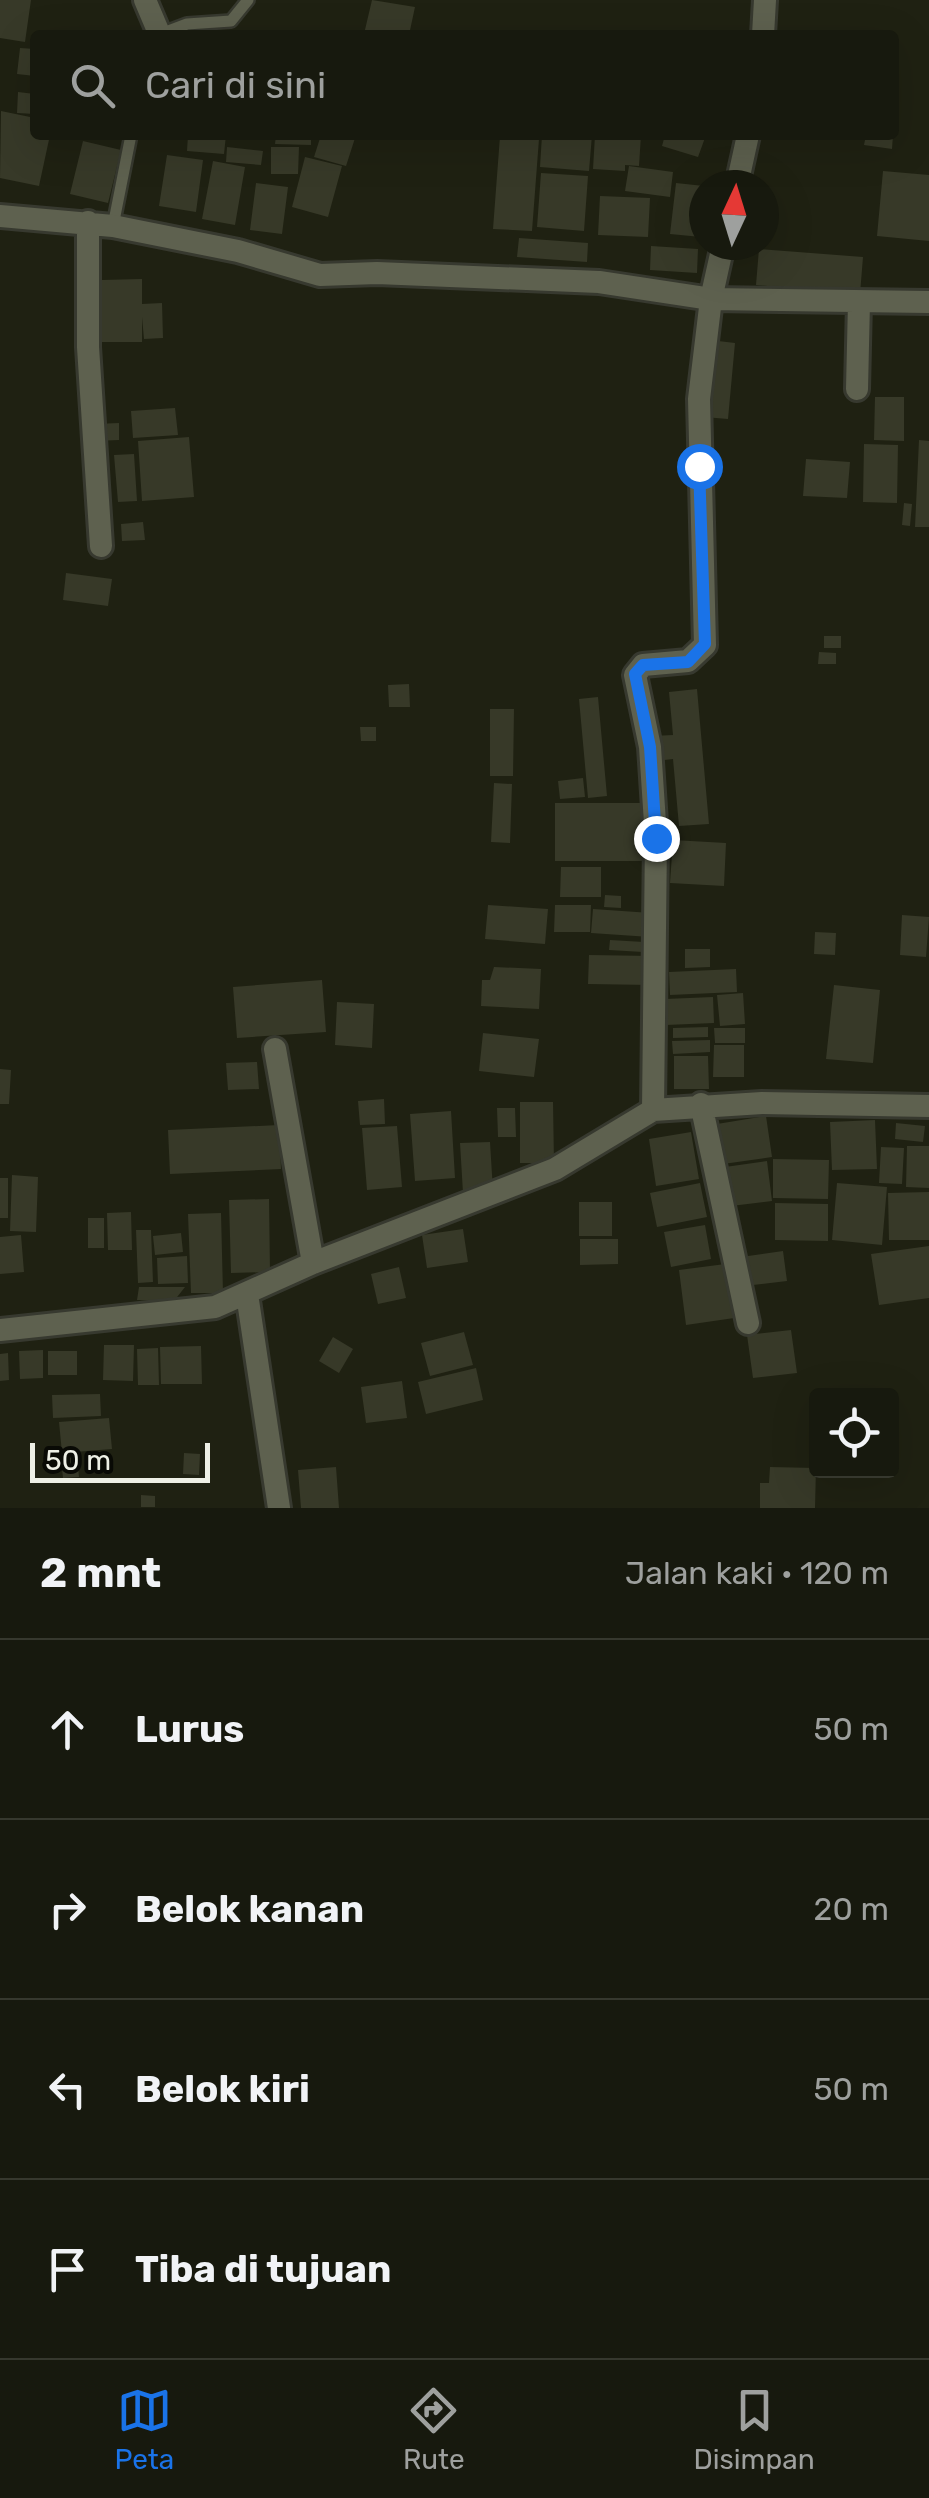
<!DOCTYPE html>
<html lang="id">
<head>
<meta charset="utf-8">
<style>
	body { margin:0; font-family:Rubik,sans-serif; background:#24261c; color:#f1f3f6 }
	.controls { position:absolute; right:30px; bottom:30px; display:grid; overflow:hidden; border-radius:10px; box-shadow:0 10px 40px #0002 }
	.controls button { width:90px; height:90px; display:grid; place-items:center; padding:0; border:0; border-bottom:2px solid #36382e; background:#17190e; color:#f1f3f6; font:50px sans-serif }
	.compass { position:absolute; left:689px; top:170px; width:90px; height:90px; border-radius:50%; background:#17190e; box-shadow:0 10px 40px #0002; rotate:4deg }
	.scale { position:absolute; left:30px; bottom:25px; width:180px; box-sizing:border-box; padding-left:10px; border:5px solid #eef0e6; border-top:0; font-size:28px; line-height:35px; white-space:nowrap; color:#eef0e6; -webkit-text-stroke:8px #090a05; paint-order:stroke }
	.stop { position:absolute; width:30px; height:30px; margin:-22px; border:8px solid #1a73e8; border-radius:50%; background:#fff }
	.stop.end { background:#1a73e8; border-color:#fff; box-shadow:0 2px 10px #0008 }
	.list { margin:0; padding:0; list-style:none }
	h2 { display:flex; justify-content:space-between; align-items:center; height:130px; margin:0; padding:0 40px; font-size:42px }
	h2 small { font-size:32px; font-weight:400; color:#9ea09e }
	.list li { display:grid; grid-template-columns:65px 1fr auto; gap:30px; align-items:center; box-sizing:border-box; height:180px; padding:0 40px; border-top:2px solid #36382e }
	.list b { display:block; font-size:38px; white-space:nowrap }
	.list em { font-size:32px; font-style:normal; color:#9ea09e }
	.icon { flex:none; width:55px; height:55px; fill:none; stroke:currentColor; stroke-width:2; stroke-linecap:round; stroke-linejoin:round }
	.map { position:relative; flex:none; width:929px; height:1508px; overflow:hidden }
	.search { position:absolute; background:#17190e; box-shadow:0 10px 40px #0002; left:30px; right:30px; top:30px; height:110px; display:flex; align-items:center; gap:25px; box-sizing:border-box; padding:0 35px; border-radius:10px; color:#9ea09e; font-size:38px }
	.sheet { height:850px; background:#17190e }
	nav { display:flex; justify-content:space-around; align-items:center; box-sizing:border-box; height:140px; border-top:2px solid #36382e; background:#17190e; font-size:28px; color:#9ea09e }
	nav a { display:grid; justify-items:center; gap:5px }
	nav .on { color:#1a73e8 }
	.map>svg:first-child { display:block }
</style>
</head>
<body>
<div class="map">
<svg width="929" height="1508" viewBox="0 0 929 1508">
	<rect width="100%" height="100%" fill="#1f2112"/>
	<path fill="#373928" d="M0,0H31L25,42L0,38Z
		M372,0L415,7L409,35L364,34Z
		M20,48L35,49V76L17,74Z
		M18,92L35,94V114L17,113Z
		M1,111L35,118V135H50L39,186L0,178Z
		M188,135H226L224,154L187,151Z
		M276,135H311V145L275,144Z
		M321,135H356L346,166L314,157Z
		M542,135H592L589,171L540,167Z
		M595,135H641L639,166L625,165V171L593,169Z
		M665,135H706L698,157L662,146Z
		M866,135H893L892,149L864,145Z
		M500,136L539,139L532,231L493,229Z
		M83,141L121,150L108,203L70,194Z
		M227,147L263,151L261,165L226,162Z
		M271,147H299L298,174H271Z
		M167,155L203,160L196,212L159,206Z
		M305,157L342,166L328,217L292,207Z
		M213,161L245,167L235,225L202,219Z
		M629,166L673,172L670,197L625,191Z
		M883,171L929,175V241L877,236Z
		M541,173L588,176L584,231L537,227Z
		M256,183L288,187L282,234L250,230Z
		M676,183L704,186L701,237L670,234Z
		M600,196L650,198L648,237L598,235Z
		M519,238L588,243L587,262L517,257Z
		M651,246L698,249L697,273L650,270Z
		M759,249L863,257L860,294L756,285Z
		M142,279V304L162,303L163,338L144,339L142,317V342H102V280Z
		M710,340L735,343L728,419L704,417Z
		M875,397H904V441L874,440Z
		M175,408L178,435L133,438L131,411Z
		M119,423V440L95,441V424Z
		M189,437L194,497L142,501L138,441Z
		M919,440L929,441V527H915Z
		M864,444L898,445L897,503L863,502Z
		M134,454L137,501L118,502L114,455Z
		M806,459L850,462L847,498L803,496Z
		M904,503L912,504L910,526L902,525Z
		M143,522L145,540L122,541L121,524Z
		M66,573L112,579L108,606L63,600Z
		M824,636H841V648H824Z
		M819,652L836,653V664H818Z
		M409,684L410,707H389L388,685Z
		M697,689L709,824L679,826L673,759L656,761L653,736L673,735L669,692Z
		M598,697L607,796L588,798L579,699Z
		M490,709H514L513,776H490Z
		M360,727H376V741H361Z
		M583,778L585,797L560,799L558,781Z
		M494,783L512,784L510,843L491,842Z
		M555,803H644V861H555Z
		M673,840L726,843L724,886L670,883Z
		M561,867H601V897H560Z
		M605,895L621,896V908L604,907Z
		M488,905L548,909L545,944L485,939Z
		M555,905H591L590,932H554Z
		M593,909L651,913L650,937L591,933Z
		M902,915L929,917L926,957L900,955Z
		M815,932L836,933L835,955L814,954Z
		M610,940L644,942L643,952L609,950Z
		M685,949H710V967L685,968Z
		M589,955L652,956L651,985L588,984Z
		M494,967L541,969L539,1009L481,1006L482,980H490Z
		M736,969L737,992L670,995L669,972Z
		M322,980L326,1032L237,1038L233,987Z
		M834,985L880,990L873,1063L826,1059Z
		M743,993L745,1024L720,1026L717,995Z
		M713,997L714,1023L666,1025L665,999Z
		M337,1002L374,1004L372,1048L335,1045Z
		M708,1027V1037L673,1038V1028Z
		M714,1028H745V1043H715Z
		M483,1033L539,1039L534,1077L479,1071Z
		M710,1040V1052L673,1054L672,1041Z
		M714,1045H744V1077H713Z
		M674,1056H708L709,1089H674Z
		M257,1062L259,1089L228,1090L226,1063Z
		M0,1069L11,1070L9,1104H0Z
		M384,1099L385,1124L360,1125L358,1101Z
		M520,1102H553L554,1163H520Z
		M497,1108H515L516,1137H498Z
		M451,1111L455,1178L415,1181L410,1114Z
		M766,1116L772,1157L723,1164L717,1124Z
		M875,1120L877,1169L832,1170L830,1122Z
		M896,1123L925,1126L923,1142L895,1139Z
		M279,1125L281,1169L170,1174L168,1130Z
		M397,1126L402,1187L367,1190L362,1128Z
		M691,1132L699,1179L656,1186L649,1139Z
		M490,1142L493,1191L463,1193L460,1143Z
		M907,1146H929V1188L906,1187Z
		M881,1147L904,1148L902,1184L879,1183Z
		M773,1159L829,1160L828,1199L773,1198Z
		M767,1161L772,1201L731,1206L725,1167Z
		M12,1175L38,1177L36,1232L10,1231Z
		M0,1178H8V1218H0Z
		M700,1183L707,1217L657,1227L650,1193Z
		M837,1183L887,1187L882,1245L832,1240Z
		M929,1192V1240H889L888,1193Z
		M269,1199L270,1272L231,1273L229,1200Z
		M579,1202H612V1236H579Z
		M775,1203L828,1204V1241L775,1240Z
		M131,1212L132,1250H108L107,1213Z
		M221,1213L223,1293H191L188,1214Z
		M88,1218H104V1248H88Z
		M705,1225L711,1259L671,1267L664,1232Z
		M463,1229L468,1262L427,1268L422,1235Z
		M136,1230H151L153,1282L138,1283Z
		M181,1233L183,1252L155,1255L153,1236Z
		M21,1235L24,1272L0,1274V1237Z
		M580,1239H618V1264L580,1265Z
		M929,1246V1298L879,1305L871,1254Z
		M783,1251L787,1281L744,1286L741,1257Z
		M187,1256L188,1283L158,1284L157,1258Z
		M733,1263L741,1317L686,1325L679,1270Z
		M399,1267L406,1298L378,1304L371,1274Z
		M139,1287H185L174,1301L137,1300Z
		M791,1330L797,1373L753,1378L747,1335Z
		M464,1332L473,1365L430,1376L421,1343Z
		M333,1337L353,1349L339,1373L319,1361Z
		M104,1345H134L133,1381L103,1380Z
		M201,1346L202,1384H161L160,1347Z
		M158,1348L159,1385H138L137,1349Z
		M43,1350V1378L20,1379L19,1351Z
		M48,1351H77V1375H48Z
		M8,1353L9,1380L0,1381V1354Z
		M476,1368L483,1400L426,1414L418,1382Z
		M402,1381L407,1418L366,1423L361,1387Z
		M100,1394L101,1416L53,1418L52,1395Z
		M109,1418L112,1449L62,1453L59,1422Z
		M184,1453L200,1454L199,1475L183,1474Z
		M77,1457L79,1477L63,1478L61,1459Z
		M336,1467L339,1508H301L298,1470Z
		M770,1467L816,1468L815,1508H760V1483H769Z
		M141,1495L155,1496V1507H141Z"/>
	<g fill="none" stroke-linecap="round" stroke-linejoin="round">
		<defs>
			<path id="lane" d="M158,35L187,24L231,21L248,0
				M113,226L131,135"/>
			<path id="street" d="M145,0L159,33
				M763,35L765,0
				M737,185L748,135
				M0,216L113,226L238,251L320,275L377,273L599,282L711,299L929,302
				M88,222V347L101,546
				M857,389L859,302
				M275,1049L313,1263
				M701,1104L748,1323
				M653,1110L656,838L650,747L635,675L643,665L688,661L705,645L699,399L711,299L723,245
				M247,1294L279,1508
				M0,1330L215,1307L313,1263L555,1169L653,1110L762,1103L929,1106"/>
		</defs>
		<use href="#lane" stroke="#37392f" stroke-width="16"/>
		<use href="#street" stroke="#37392f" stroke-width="28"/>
		<use href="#lane" stroke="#5e614f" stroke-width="11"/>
		<use href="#street" stroke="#5e614f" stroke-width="22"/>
	</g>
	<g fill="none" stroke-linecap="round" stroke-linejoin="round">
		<path stroke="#1a73e8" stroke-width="12" d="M656,838L650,747L635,674L643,665L688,662L705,644L699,466"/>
	</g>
</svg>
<div class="controls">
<button><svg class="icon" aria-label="locate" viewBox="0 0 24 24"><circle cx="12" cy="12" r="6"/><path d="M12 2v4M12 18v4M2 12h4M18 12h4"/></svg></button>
</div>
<svg class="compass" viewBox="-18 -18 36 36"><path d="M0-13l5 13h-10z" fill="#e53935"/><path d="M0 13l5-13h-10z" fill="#9ea09e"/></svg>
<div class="scale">50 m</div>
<div class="stop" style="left:699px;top:466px"></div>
<div class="stop end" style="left:656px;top:838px"></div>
<div class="search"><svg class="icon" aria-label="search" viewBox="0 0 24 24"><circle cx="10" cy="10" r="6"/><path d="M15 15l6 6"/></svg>Cari di sini</div>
</div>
<section class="sheet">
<h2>2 mnt<small>Jalan kaki · 120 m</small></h2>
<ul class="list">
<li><svg class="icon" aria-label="ahead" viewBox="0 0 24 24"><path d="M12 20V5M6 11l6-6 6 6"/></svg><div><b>Lurus</b></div><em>50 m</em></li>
<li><svg class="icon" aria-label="right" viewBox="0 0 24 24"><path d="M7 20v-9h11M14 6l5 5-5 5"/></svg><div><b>Belok kanan</b></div><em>20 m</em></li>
<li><svg class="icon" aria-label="left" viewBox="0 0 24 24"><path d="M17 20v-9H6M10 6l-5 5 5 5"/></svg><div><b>Belok kiri</b></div><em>50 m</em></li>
<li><svg class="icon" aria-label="arrive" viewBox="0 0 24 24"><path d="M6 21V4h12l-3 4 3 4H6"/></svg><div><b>Tiba di tujuan</b></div></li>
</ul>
</section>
<nav>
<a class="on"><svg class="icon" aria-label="map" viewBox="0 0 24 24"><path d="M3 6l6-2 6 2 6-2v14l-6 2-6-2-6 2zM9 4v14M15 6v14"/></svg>Peta</a>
<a><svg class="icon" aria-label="directions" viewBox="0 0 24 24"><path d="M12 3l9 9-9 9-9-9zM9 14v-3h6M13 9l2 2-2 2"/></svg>Rute</a>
<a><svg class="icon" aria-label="saved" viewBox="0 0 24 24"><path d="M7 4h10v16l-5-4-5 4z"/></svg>Disimpan</a>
</nav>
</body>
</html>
